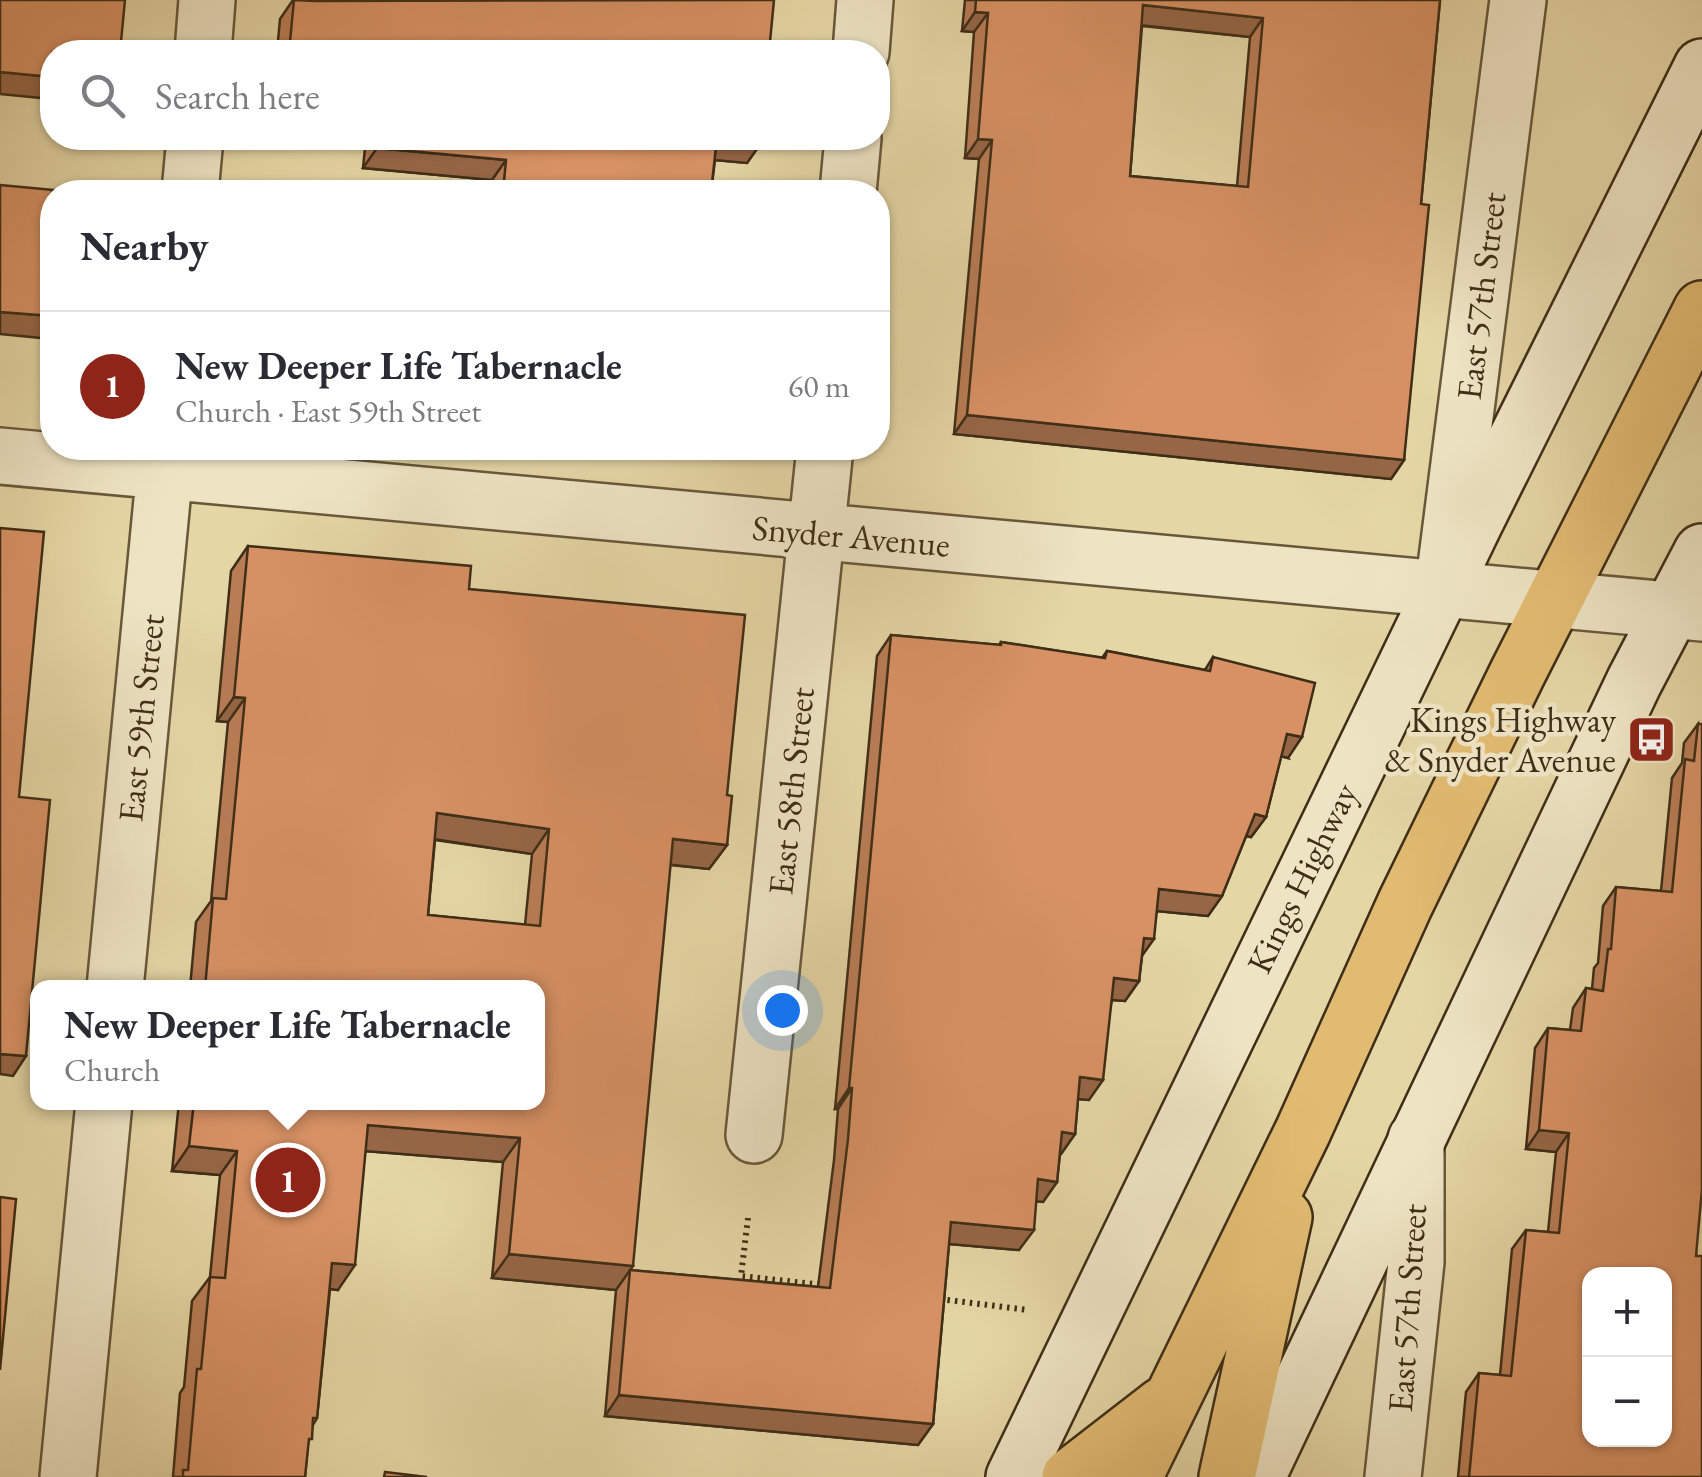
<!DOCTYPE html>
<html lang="en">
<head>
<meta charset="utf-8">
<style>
	body { margin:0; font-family:"EB Garamond",serif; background:#f7f7f7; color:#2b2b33 }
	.controls { position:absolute; right:30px; bottom:30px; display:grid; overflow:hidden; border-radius:20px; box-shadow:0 2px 8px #0004 }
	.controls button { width:90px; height:90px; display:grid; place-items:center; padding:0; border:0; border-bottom:2px solid #e1e1e2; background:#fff; color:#2b2b33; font:50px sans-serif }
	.you { position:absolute; left:782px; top:1010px; width:35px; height:35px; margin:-25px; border:8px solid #fff; border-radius:50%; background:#1a73e8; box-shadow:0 0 0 15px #1a73e833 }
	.badge { display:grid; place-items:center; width:65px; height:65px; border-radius:50%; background:#8f2418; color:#fff; font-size:32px; font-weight:700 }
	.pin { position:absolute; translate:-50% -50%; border:5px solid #fff; box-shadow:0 2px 10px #0006 }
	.popup { position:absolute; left:30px; top:980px; width:515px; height:130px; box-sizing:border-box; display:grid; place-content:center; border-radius:20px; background:#fff; filter:drop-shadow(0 2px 8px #0005); font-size:32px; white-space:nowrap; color:#7c7c81 }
	.popup b { font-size:38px; color:#2b2b33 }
	.popup::after { content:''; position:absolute; left:50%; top:100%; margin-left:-20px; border:20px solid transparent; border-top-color:#fff }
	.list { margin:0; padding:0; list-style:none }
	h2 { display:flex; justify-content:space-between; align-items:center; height:130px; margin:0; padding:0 40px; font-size:42px }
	h2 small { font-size:32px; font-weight:400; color:#7c7c81 }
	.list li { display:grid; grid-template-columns:65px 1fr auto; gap:30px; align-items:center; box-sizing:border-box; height:150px; padding:0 40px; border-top:2px solid #e1e1e2 }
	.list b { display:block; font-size:38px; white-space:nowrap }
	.list p { margin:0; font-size:32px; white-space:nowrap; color:#7c7c81 }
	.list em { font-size:32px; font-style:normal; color:#7c7c81 }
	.icon { flex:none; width:55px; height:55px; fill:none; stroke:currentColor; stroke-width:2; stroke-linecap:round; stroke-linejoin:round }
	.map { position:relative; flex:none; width:1702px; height:1477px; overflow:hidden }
	.search { position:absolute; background:#fff; box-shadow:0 2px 8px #0004; left:40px; top:40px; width:850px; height:110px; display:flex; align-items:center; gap:25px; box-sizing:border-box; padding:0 35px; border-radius:40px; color:#7c7c81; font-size:38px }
	.panel { position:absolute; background:#fff; box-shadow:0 2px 8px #0004; left:40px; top:180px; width:850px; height:280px; border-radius:40px }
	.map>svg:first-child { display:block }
</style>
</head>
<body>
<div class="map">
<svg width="1702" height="1477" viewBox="0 0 1702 1477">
	<rect width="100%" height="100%" fill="#e5d6a5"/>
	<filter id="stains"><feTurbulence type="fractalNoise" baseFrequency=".002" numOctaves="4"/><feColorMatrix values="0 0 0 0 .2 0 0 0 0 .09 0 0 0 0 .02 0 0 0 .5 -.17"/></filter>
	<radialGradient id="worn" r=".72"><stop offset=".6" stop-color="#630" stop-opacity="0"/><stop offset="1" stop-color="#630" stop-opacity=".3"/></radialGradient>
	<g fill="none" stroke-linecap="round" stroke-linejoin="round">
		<defs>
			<path id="street" d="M203,52L207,0
				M861,52L865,0
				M190,192L195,138
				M848,192L853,138
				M0,456L1702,613
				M1445,574L1518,0
				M115,988L167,448
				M754,1135L825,448
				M68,1477L104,1102
				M1393,1477L1416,1262V1139"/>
			<path id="secondary" d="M1014,1477L1475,522L1702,67
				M1257,1477L1634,682L1702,552"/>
			<path id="primary" d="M1070,1477L1163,1405
				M1134,1477L1303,1131L1405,904L1517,674L1702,309
				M1227,1477L1284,1217"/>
		</defs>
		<use href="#street" stroke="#68583a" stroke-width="60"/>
		<use href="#secondary" stroke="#3f2e17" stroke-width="60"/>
		<use href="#primary" stroke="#3f2e17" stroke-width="60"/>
		<path stroke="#3f2e17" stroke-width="6" stroke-dasharray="2.5 5" stroke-linecap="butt" d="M748,1218L741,1276L823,1285
			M940,1299L1028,1310"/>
		<use href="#street" stroke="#eee4c4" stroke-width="55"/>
		<use href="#secondary" stroke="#eee4c4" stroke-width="55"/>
		<use href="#primary" stroke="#e2bb72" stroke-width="55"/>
	</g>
	<path fill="#b97d56" stroke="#3f2e17" stroke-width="2.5" fill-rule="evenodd" d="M293,0L769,52H277L280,19Z
		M965,0H1440L1421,204L1404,460L1391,479L954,434L979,159L965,158L974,32L962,31ZM1142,26L1250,37L1237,186L1130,176Z
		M366,138H761V143L747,163L715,160L711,192H491L492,180L363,168Z
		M248,546L469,589L727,795V845L709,869L670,865L630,1270L818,1287L834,1160L838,1109H835L877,656L891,635L999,645L1001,642L1102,658L1107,651L1205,670L1213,657L1288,758L1281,756L1266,817L1251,837L1246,836L1222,896L1208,916L1157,911L1142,956L1139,981L1125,1001L1112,1000L1089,1100L1078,1099L1075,1134L1061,1154H1060L1057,1182L1043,1202L1036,1201L1019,1250L949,1244L933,1424L918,1445L605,1416L616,1290L492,1278L503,1162L365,1151L338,1290L330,1289L317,1418L313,1425L308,1444L305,1477H173L180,1393L184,1387L192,1301L210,1277L220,1175L172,1171L179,1102H538V988H190L196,922L211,901L228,722L217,721L231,571ZM435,840L532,854L525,925L428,915Z
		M1698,724L1696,1256L1702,1477H1458L1466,1392L1479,1373L1500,1375L1512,1249L1526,1230L1548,1232L1556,1152L1526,1149L1535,1048L1548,1028L1570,1030L1573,1008L1586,988L1592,989L1594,968L1598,963L1603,906L1616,887L1661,891L1672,778L1682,763L1684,743Z"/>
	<path fill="#966646" stroke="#3f2e17" stroke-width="2.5" d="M1143,5L1263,18L1250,37L1130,24Z
		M975,12L988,13L974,32L962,31Z
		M0,72L52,77V99L0,94Z
		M717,138L761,143L747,163L703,159Z
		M978,139L992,140L979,159L965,158Z
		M377,148L506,160L492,180L363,168Z
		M0,312L52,316V339L0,334Z
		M967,415L1404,460L1391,479L954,434Z
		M234,697L245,698L228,722L217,721Z
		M1287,734L1302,737L1288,758L1272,754Z
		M437,813L549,829L532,854L420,837Z
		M1255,814L1266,817L1251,837L1241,835Z
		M673,839L727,845L709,869L656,863Z
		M1159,889L1222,896L1208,916L1145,910Z
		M1144,938L1154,939L1139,960Z
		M1114,978L1139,981L1125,1001L1100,999Z
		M0,1054L26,1056L13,1076L0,1074Z
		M1080,1077L1103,1080L1089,1100L1066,1098Z
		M849,1088H852L838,1109H835Z
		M368,1125L520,1138L503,1162L351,1150Z
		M1539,1130L1569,1133L1556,1152L1526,1149Z
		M1062,1132L1075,1134L1061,1154L1047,1153Z
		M189,1146L237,1151L220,1175L172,1171Z
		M1038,1179L1057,1182L1043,1202L1024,1200Z
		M951,1222L1034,1230L1019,1250L937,1243Z
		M509,1254L633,1266L616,1290L492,1278Z
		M332,1263L355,1265L338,1290L315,1287Z
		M619,1395L933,1424L918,1445L605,1416Z"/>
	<path fill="#d79164" stroke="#3f2e17" stroke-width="2.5" fill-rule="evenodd" d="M0,0H125L120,52H52V77L0,72Z
		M294,0L315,1L774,0L769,52H289Z
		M976,0H1440L1421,204L1429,205L1404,460L967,415L992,140L978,139L988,13L975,12ZM1143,5L1263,18L1248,187L1130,176Z
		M378,138H761V143L717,138L711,192H503L506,160L377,148Z
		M0,185L75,192H52V316L0,312Z
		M0,528L44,532L19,797L50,800L26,1056L0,1054Z
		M248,546L471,566L469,589L745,615L727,795L732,796L727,845L673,839L633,1266L509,1254L520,1138L368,1125L355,1265L332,1263L317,1418H313L312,1439H309L305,1477H183V1470H188L197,1369H201L210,1277L225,1278L237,1151L189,1146L194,1102H538V988H205L213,898L226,899L245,698L234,697ZM437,813L549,829L540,926L428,915Z
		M891,635L1001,645V642L1105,658L1107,651L1210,671L1213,657L1315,683L1302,737L1287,734L1266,817L1255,814L1222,896L1159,889L1154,939L1144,938L1139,981L1114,978L1103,1080L1080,1077L1075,1134L1062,1132L1057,1182L1038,1179L1034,1230L951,1222L933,1424L619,1395L630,1270L830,1288L848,1139L852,1088H849Z
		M1698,724H1702V1189L1696,1256H1702V1477H1469L1479,1373L1511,1376L1526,1230L1559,1233L1569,1133L1539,1130L1548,1028L1581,1031L1586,988L1603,991L1608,949H1611L1616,887L1672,892L1685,759L1694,761ZM1590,1274H1664V1440H1590Z
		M0,1197L16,1199L0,1370Z
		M385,1472L427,1477H384Z"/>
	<defs>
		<symbol id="bus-square" viewBox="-11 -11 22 22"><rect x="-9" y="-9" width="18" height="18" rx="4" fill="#8f2418" stroke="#eee4c4"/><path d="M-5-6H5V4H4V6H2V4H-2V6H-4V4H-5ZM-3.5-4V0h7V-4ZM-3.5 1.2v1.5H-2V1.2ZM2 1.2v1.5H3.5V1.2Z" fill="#fff"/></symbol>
	</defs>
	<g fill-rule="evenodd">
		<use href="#bus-square" x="1624" y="712" width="55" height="55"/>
	</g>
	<g text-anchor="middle" stroke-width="9" stroke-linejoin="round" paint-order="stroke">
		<g font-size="35" fill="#3f2e17" stroke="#eee4c4">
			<text transform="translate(1481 296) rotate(-83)" y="12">East 57th Street</text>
			<text transform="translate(851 536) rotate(5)" y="12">Snyder Avenue</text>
			<text transform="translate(141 718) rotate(-84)" y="12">East 59th Street</text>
			<text transform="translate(791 791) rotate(-84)" y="12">East 58th Street</text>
			<text transform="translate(1302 878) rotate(-64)" y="12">Kings Highway</text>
			<text transform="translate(1407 1308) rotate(-86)" y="12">East 57th Street</text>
		</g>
		<g font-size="35" fill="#3f2e17" stroke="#eee4c4" text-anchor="end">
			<text x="1616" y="732">Kings Highway<tspan x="1616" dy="40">&amp; Snyder Avenue</tspan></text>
		</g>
	</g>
	<rect width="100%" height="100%" filter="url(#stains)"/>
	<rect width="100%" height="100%" fill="url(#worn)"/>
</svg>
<div class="controls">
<button>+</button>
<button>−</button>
</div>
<div class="you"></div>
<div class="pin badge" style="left:288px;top:1180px">1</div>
<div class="popup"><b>New Deeper Life Tabernacle</b>Church</div>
<div class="search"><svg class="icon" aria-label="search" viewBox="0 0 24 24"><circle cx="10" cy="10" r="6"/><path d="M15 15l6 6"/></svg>Search here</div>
<section class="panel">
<h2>Nearby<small></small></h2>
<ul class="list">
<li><span class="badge">1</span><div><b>New Deeper Life Tabernacle</b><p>Church · East 59th Street</p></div><em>60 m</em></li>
</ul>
</section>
</div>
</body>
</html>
